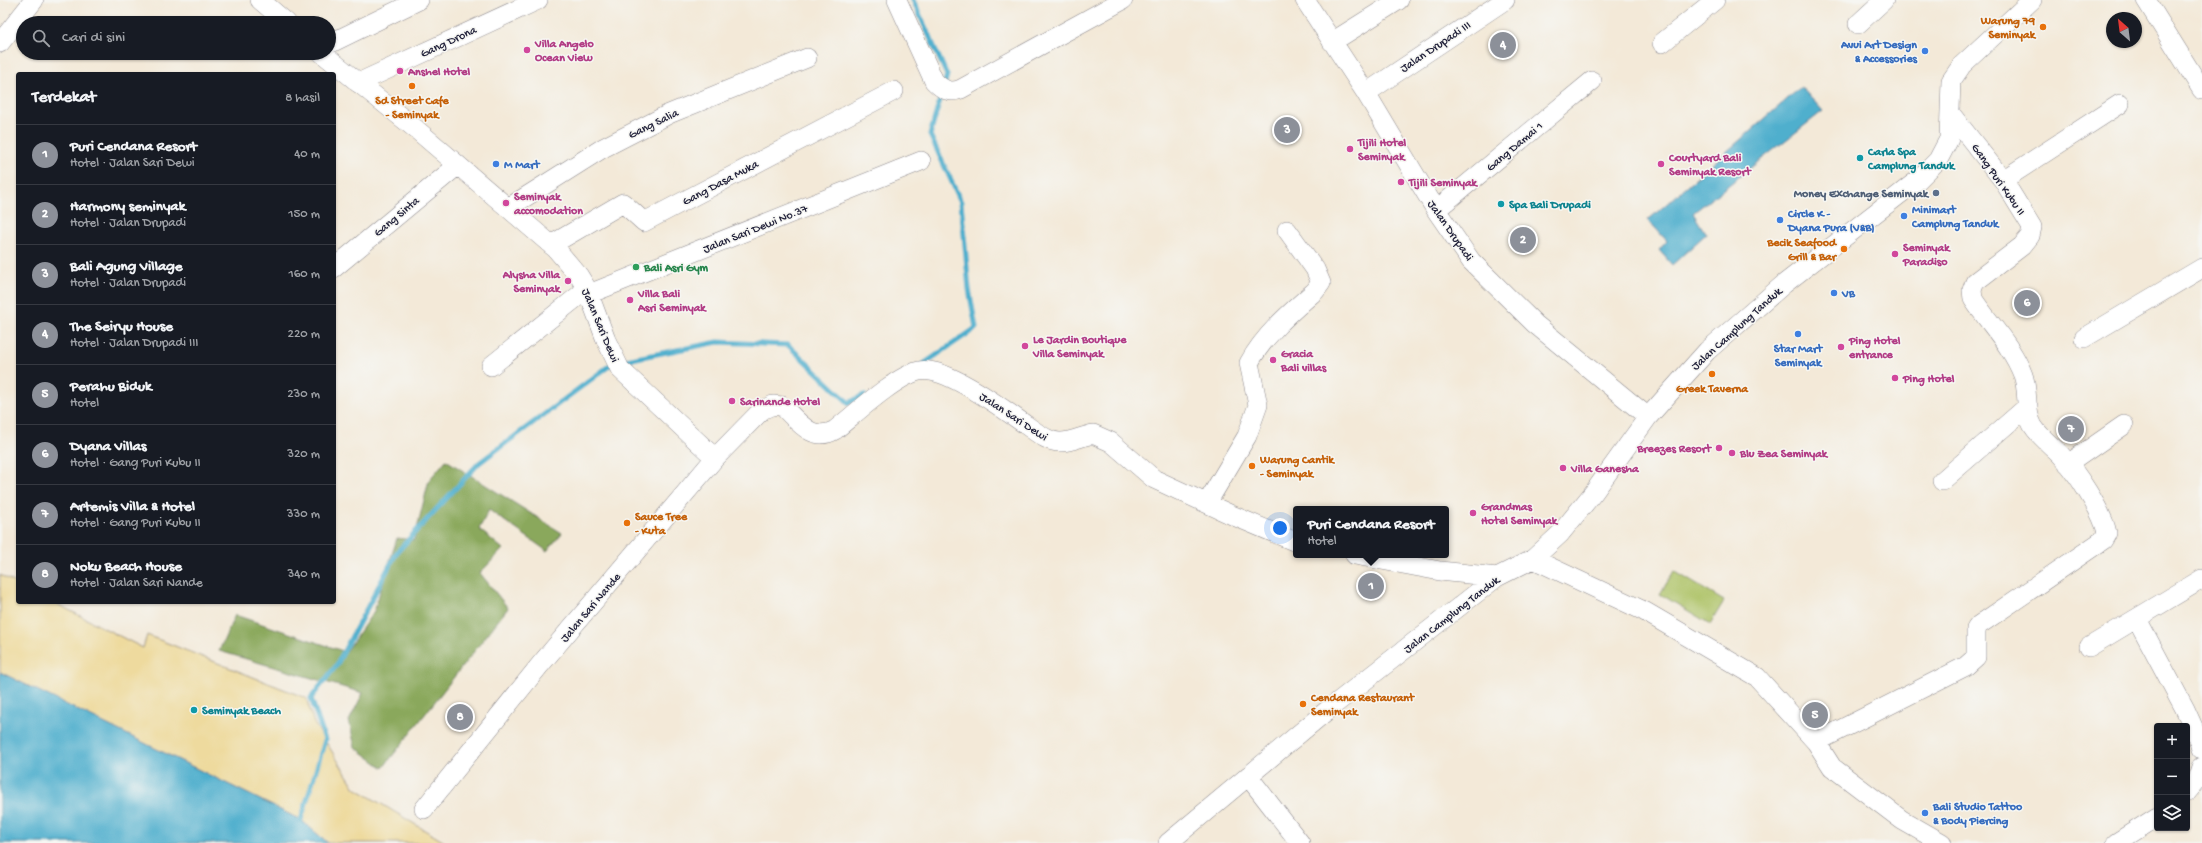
<!DOCTYPE html>
<html lang="id">
<head>
<meta charset="utf-8">
<style>
	body { margin:0; font-family:"Gochi Hand",sans-serif; background:#20242c; color:#f1f3f6 }
	.controls { position:absolute; right:12px; bottom:12px; display:grid; overflow:hidden; border-radius:4px; box-shadow:0 1px 3px #0004 }
	.controls button { width:36px; height:36px; display:grid; place-items:center; padding:0; border:0; border-bottom:1px solid #363941; background:#171b24; color:#f1f3f6; font:20px sans-serif }
	.compass { position:absolute; left:2106px; top:12px; width:36px; height:36px; border-radius:50%; background:#171b24; box-shadow:0 1px 3px #0004; rotate:332deg }
	.you { position:absolute; left:1280px; top:528px; width:14px; height:14px; margin:-10px; border:3px solid #fff; border-radius:50%; background:#1a73e8; box-shadow:0 0 0 6px #1a73e833 }
	.badge { display:grid; place-items:center; width:26px; height:26px; border-radius:50%; background:#8c9099; color:#fff; font-size:13px; font-weight:700 }
	.pin { position:absolute; translate:-50% -50%; border:2px solid #fff; box-shadow:0 1px 4px #0006 }
	.popup { position:absolute; left:1293px; top:506px; width:156px; height:52px; box-sizing:border-box; display:grid; place-content:center; border-radius:4px; background:#171b24; filter:drop-shadow(0 1px 3px #0005); font-size:13px; white-space:nowrap; color:#9ea1a6 }
	.popup b { font-size:15px; color:#f1f3f6 }
	.popup::after { content:''; position:absolute; left:50%; top:100%; margin-left:-8px; border:8px solid transparent; border-top-color:#171b24 }
	.list { margin:0; padding:0; list-style:none }
	h2 { display:flex; justify-content:space-between; align-items:center; height:52px; margin:0; padding:0 16px; font-size:17px }
	h2 small { font-size:13px; font-weight:400; color:#9ea1a6 }
	.list li { display:grid; grid-template-columns:26px 1fr auto; gap:12px; align-items:center; box-sizing:border-box; height:60px; padding:0 16px; border-top:1px solid #363941 }
	.list b { display:block; font-size:15px; white-space:nowrap }
	.list p { margin:0; font-size:13px; white-space:nowrap; color:#9ea1a6 }
	.list em { font-size:13px; font-style:normal; color:#9ea1a6 }
	.icon { flex:none; width:22px; height:22px; fill:none; stroke:currentColor; stroke-width:2; stroke-linecap:round; stroke-linejoin:round }
	.map { position:relative; flex:none; width:2202px; height:843px; overflow:hidden }
	.search { position:absolute; background:#171b24; box-shadow:0 1px 3px #0004; left:16px; top:16px; width:320px; height:44px; display:flex; align-items:center; gap:10px; box-sizing:border-box; padding:0 14px; border-radius:22px; color:#9ea1a6; font-size:15px }
	.panel { position:absolute; background:#171b24; box-shadow:0 1px 3px #0004; left:16px; top:72px; width:320px; height:532px; border-radius:4px }
	.map>svg:first-child { display:block }
</style>
</head>
<body>
<div class="map">
<svg width="2202" height="843" viewBox="0 0 2202 843">
	<rect width="100%" height="100%" fill="#f6f6f2"/>
	<filter id="ink" filterUnits="userSpaceOnUse"><feTurbulence type="fractalNoise" baseFrequency=".025" numOctaves="2"/><feDisplacementMap in="SourceGraphic" scale="8" xChannelSelector="R" yChannelSelector="G"/><feConvolveMatrix kernelMatrix="1 2 1 2 8 2 1 2 1" color-interpolation-filters="sRGB"/></filter>
	<filter id="wash" filterUnits="userSpaceOnUse"><feTurbulence type="fractalNoise" baseFrequency=".012" numOctaves="4" result="noise"/><feDisplacementMap in="SourceGraphic" scale="16" xChannelSelector="R" yChannelSelector="G"/><feGaussianBlur stdDeviation="0.9" result="paint"/><feColorMatrix in="noise" values="0 0 0 0 0 0 0 0 0 0 0 0 0 0 0 0 0 1.4 0 .05"/><feComposite in="paint" operator="in"/></filter>
	<g filter="url(#wash)">
		<rect width="100%" height="100%" fill="#f3e9d8"/>
		<path fill="#adc266" stroke="#687250" d="M1674,571L1724,601L1710,624L1660,594Z"/>
		<path fill="#8aa85b" stroke="#56654b" d="M446,460L562,533L547,551L489,510L479,529L503,549L480,573L508,608L383,768L355,747L349,721L363,693L219,651L235,615L346,652L374,611L397,538L414,540L429,480Z"/>
		<path fill="#eeda9e" stroke="#887e6c" d="M0,575L18,584V602H53L143,648L147,635L306,698L314,723L355,788L446,843H328L301,820L0,672Z"/>
		<path fill="#4fafcd" stroke="#386884" d="M1801,87L1823,111L1693,213L1706,234L1672,265L1659,250L1667,241L1648,220Z
			M0,672L301,820L328,843H0Z"/>
		<g fill="none" stroke-linecap="round" stroke-linejoin="round">
			<path stroke="#4fafcd" stroke-width="5" d="M913,0L947,75L930,135L961,202L969,289L976,328L922,365
				M621,361L718,342L788,345L849,403L864,395
				M301,820L325,740L311,698L336,666L397,552L479,463L613,363"/>
		</g>
	</g>
	<g filter="url(#ink)">
		<g fill="none" stroke-linecap="round" stroke-linejoin="round">
			<defs>
				<path id="street" d="M260,0L287,23
					M897,0L934,81C942,89 949,94 961,89L1123,0
					M1305,0L1366,93L1436,210L1471,261L1535,324L1648,417
					M2146,0L2202,90
					M1858,24L1884,0
					M1332,42L1399,0
					M0,43L34,0
					M1662,43L1715,0
					M329,44L419,0
					M322,53L417,130L556,249L579,276L587,289L606,340L620,369L715,458
					M358,83L538,0
					M1366,93L1505,0
					M2003,180L2120,104
					M508,208L603,148L669,114L807,58
					M1436,210L1592,81
					M551,245L623,203L644,222L894,91
					M334,268L458,165
					M589,294L921,161
					M2084,338L2202,268
					M491,366L587,289
					M2068,464L2124,425
					M1942,481L2028,406
					M1207,503L1247,436L1258,405L1249,363C1265,334 1291,312 1315,291L1321,283L1315,269L1287,230
					M1355,555L1440,571L1497,577
					M1533,559L1644,611L1757,677L1816,742L1832,767L1902,820L1942,843
					M2137,619L2185,709L2200,742L2202,749
					M2089,647L2202,579
					M1816,742L1966,666L1976,657V629L1979,625L2103,540L2107,533C2103,512 2075,470 2060,454C2051,445 2040,437 2033,426C2024,411 2029,391 2023,375C2012,346 1990,325 1973,299L1972,290L1975,282L2022,246L2030,236L2032,227L2003,180L1950,113
					M1248,776L1300,843
					M2187,792L2198,779L2202,767
					M424,809L540,665L715,458L762,410L773,405L782,406C798,421 812,443 835,430C855,414 896,376 919,371C945,365 1005,410 1026,425C1035,431 1048,443 1061,442C1071,442 1083,436 1093,434L1111,442L1154,479L1234,516L1296,542
					M1168,843L1330,708L1497,577L1533,559L1560,534L1594,492L1648,417L1707,351L1784,284L1918,180L1938,160L1949,139L1951,81L1962,65L2032,0
					M2116,843L2157,817"/>
			</defs>
			<use href="#street" stroke="#8a868a" stroke-width="20"/>
			<use href="#street" stroke="#fff" stroke-width="19"/>
		</g>
	</g>
	<g fill="#e8710a" stroke="#f6f6f2" stroke-width="1.5">
		<circle cx="2043" cy="27" r="4"/>
		<circle cx="412" cy="86" r="4"/>
		<circle cx="1844" cy="249" r="4"/>
		<circle cx="1712" cy="374" r="4"/>
		<circle cx="1252" cy="466" r="4"/>
		<circle cx="627" cy="523" r="4"/>
		<circle cx="1303" cy="704" r="4"/>
	</g>
	<g fill="#d1479c" stroke="#f6f6f2" stroke-width="1.5">
		<circle cx="527" cy="50" r="4"/>
		<circle cx="400" cy="71" r="4"/>
		<circle cx="1350" cy="149" r="4"/>
		<circle cx="1661" cy="164" r="4"/>
		<circle cx="1401" cy="182" r="4"/>
		<circle cx="506" cy="203" r="4"/>
		<circle cx="1895" cy="254" r="4"/>
		<circle cx="568" cy="281" r="4"/>
		<circle cx="630" cy="300" r="4"/>
		<circle cx="1025" cy="346" r="4"/>
		<circle cx="1841" cy="347" r="4"/>
		<circle cx="1273" cy="360" r="4"/>
		<circle cx="1895" cy="378" r="4"/>
		<circle cx="732" cy="401" r="4"/>
		<circle cx="1719" cy="448" r="4"/>
		<circle cx="1732" cy="453" r="4"/>
		<circle cx="1563" cy="468" r="4"/>
		<circle cx="1473" cy="513" r="4"/>
	</g>
	<g fill="#3f7fe0" stroke="#f6f6f2" stroke-width="1.5">
		<circle cx="1925" cy="51" r="4"/>
		<circle cx="496" cy="164" r="4"/>
		<circle cx="1904" cy="216" r="4"/>
		<circle cx="1780" cy="220" r="4"/>
		<circle cx="1834" cy="293" r="4"/>
		<circle cx="1798" cy="334" r="4"/>
		<circle cx="1925" cy="813" r="4"/>
	</g>
	<g fill="#0f9aa8" stroke="#f6f6f2" stroke-width="1.5">
		<circle cx="1860" cy="158" r="4"/>
		<circle cx="1501" cy="204" r="4"/>
		<circle cx="194" cy="710" r="4"/>
	</g>
	<circle fill="#5c6f8a" stroke="#f6f6f2" stroke-width="1.5" cx="1936" cy="193" r="4"/>
	<circle fill="#2e9e5b" stroke="#f6f6f2" stroke-width="1.5" cx="636" cy="267" r="4"/>
	<g text-anchor="middle" stroke-width="3" stroke-linejoin="round" paint-order="stroke">
		<g font-size="12" font-weight="bold" fill="#c56008" stroke="#f6f6f2" text-anchor="start">
			<text x="2035" y="24" text-anchor="end">Warung 79<tspan x="2035" dy="14">Seminyak</tspan></text>
			<text x="412" y="104" text-anchor="middle">Sd Street Cafe<tspan x="412" dy="14">- Seminyak</tspan></text>
			<text x="1836" y="246" text-anchor="end">Becik Seafood<tspan x="1836" dy="14">Grill &amp; Bar</tspan></text>
			<text x="1712" y="392" text-anchor="middle">Greek Taverna</text>
			<text x="1260" y="463">Warung Cantik<tspan x="1260" dy="14">- Seminyak</tspan></text>
			<text x="635" y="520">Sauce Tree<tspan x="635" dy="14">- Kuta</tspan></text>
			<text x="1311" y="701">Cendana Restaurant<tspan x="1311" dy="14">Seminyak</tspan></text>
		</g>
		<g font-size="12" fill="#22223b" stroke="#f6f6f2">
			<text transform="translate(448 41) rotate(-25)" y="4">Gang Drona</text>
			<text transform="translate(1435 46) rotate(-34)" y="4">Jalan Drupadi III</text>
			<text transform="translate(653 123) rotate(-26)" y="4">Gang Salia</text>
			<text transform="translate(1514 146) rotate(-40)" y="4">Gang Damai 1</text>
			<text transform="translate(1999 179) rotate(55)" y="4">Gang Puri Kubu II</text>
			<text transform="translate(720 182) rotate(-28)" y="4">Gang Dasa Muka</text>
			<text transform="translate(396 216) rotate(-40)" y="4">Gang Sinta</text>
			<text transform="translate(755 228) rotate(-22)" y="4">Jalan Sari Dewi No.37</text>
			<text transform="translate(1451 230) rotate(55)" y="4">Jalan Drupadi</text>
			<text transform="translate(601 325) rotate(67)" y="4">Jalan Sari Dewi</text>
			<text transform="translate(1736 328) rotate(-42)" y="4">Jalan Camplung Tanduk</text>
			<text transform="translate(1014 416) rotate(33)" y="4">Jalan Sari Dewi</text>
			<text transform="translate(590 607) rotate(-50)" y="4">Jalan Sari Nande</text>
			<text transform="translate(1451 614) rotate(-38)" y="4">Jalan Camplung Tanduk</text>
		</g>
		<g font-size="12" font-weight="bold" fill="#b23c85" stroke="#f6f6f2" text-anchor="start">
			<text x="535" y="47">Villa Angelo<tspan x="535" dy="14">Ocean View</tspan></text>
			<text x="408" y="75">Anshel Hotel</text>
			<text x="1358" y="146">Tijili Hotel<tspan x="1358" dy="14">Seminyak</tspan></text>
			<text x="1669" y="161">Courtyard Bali<tspan x="1669" dy="14">Seminyak Resort</tspan></text>
			<text x="1409" y="186">Tijili Seminyak</text>
			<text x="514" y="200">Seminyak<tspan x="514" dy="14">accomodation</tspan></text>
			<text x="1903" y="251">Seminyak<tspan x="1903" dy="14">Paradiso</tspan></text>
			<text x="560" y="278" text-anchor="end">Alysha Villa<tspan x="560" dy="14">Seminyak</tspan></text>
			<text x="638" y="297">Villa Bali<tspan x="638" dy="14">Asri Seminyak</tspan></text>
			<text x="1033" y="343">Le Jardin Boutique<tspan x="1033" dy="14">Villa Seminyak</tspan></text>
			<text x="1849" y="344">Ping Hotel<tspan x="1849" dy="14">entrance</tspan></text>
			<text x="1281" y="357">Gracia<tspan x="1281" dy="14">Bali villas</tspan></text>
			<text x="1903" y="382">Ping Hotel</text>
			<text x="740" y="405">Sarinande Hotel</text>
			<text x="1711" y="452" text-anchor="end">Breezes Resort</text>
			<text x="1740" y="457">Blu Zea Seminyak</text>
			<text x="1571" y="472">Villa Ganesha</text>
			<text x="1481" y="510">Grandmas<tspan x="1481" dy="14">Hotel Seminyak</tspan></text>
		</g>
		<g font-size="12" font-weight="bold" fill="#366cbe" stroke="#f6f6f2" text-anchor="start">
			<text x="1917" y="48" text-anchor="end">Avui Art Design<tspan x="1917" dy="14">&amp; Accessories</tspan></text>
			<text x="504" y="168">M Mart</text>
			<text x="1912" y="213">Minimart<tspan x="1912" dy="14">Camplung Tanduk</tspan></text>
			<text x="1788" y="217">Circle K -<tspan x="1788" dy="14">Dyana Pura (V&amp;B)</tspan></text>
			<text x="1842" y="297">VB</text>
			<text x="1798" y="352" text-anchor="middle">Star Mart<tspan x="1798" dy="14">Seminyak</tspan></text>
			<text x="1933" y="810">Bali Studio Tattoo<tspan x="1933" dy="14">&amp; Body Piercing</tspan></text>
		</g>
		<g font-size="12" font-weight="bold" fill="#0d838f" stroke="#f6f6f2" text-anchor="start">
			<text x="1868" y="155">Carla Spa<tspan x="1868" dy="14">Camplung Tanduk</tspan></text>
			<text x="1509" y="208">Spa Bali Drupadi</text>
			<text x="202" y="714">Seminyak Beach</text>
		</g>
		<g font-size="12" font-weight="bold" fill="#4e5e75" stroke="#f6f6f2" text-anchor="end">
			<text x="1928" y="197">Money Exchange Seminyak</text>
		</g>
		<g font-size="12" font-weight="bold" fill="#27864d" stroke="#f6f6f2" text-anchor="start">
			<text x="644" y="271">Bali Asri Gym</text>
		</g>
	</g>
</svg>
<div class="controls">
<button>+</button>
<button>−</button>
<button><svg class="icon" aria-label="layers" viewBox="0 0 24 24"><path d="M12 4l9 5-9 5-9-5zM3 14l9 5 9-5"/></svg></button>
</div>
<svg class="compass" viewBox="-18 -18 36 36"><path d="M0-13l5 13h-10z" fill="#e53935"/><path d="M0 13l5-13h-10z" fill="#9ea1a6"/></svg>
<div class="you"></div>
<div class="pin badge" style="left:1371px;top:586px">1</div>
<div class="popup"><b>Puri Cendana Resort</b>Hotel</div>
<div class="pin badge" style="left:1523px;top:240px">2</div>
<div class="pin badge" style="left:1287px;top:130px">3</div>
<div class="pin badge" style="left:1503px;top:45px">4</div>
<div class="pin badge" style="left:1815px;top:715px">5</div>
<div class="pin badge" style="left:2027px;top:303px">6</div>
<div class="pin badge" style="left:2071px;top:429px">7</div>
<div class="pin badge" style="left:460px;top:717px">8</div>
<div class="search"><svg class="icon" aria-label="search" viewBox="0 0 24 24"><circle cx="10" cy="10" r="6"/><path d="M15 15l6 6"/></svg>Cari di sini</div>
<section class="panel">
<h2>Terdekat<small>8 hasil</small></h2>
<ul class="list">
<li><span class="badge">1</span><div><b>Puri Cendana Resort</b><p>Hotel · Jalan Sari Dewi</p></div><em>40 m</em></li>
<li><span class="badge">2</span><div><b>Harmony seminyak</b><p>Hotel · Jalan Drupadi</p></div><em>150 m</em></li>
<li><span class="badge">3</span><div><b>Bali Agung Village</b><p>Hotel · Jalan Drupadi</p></div><em>160 m</em></li>
<li><span class="badge">4</span><div><b>The Seiryu House</b><p>Hotel · Jalan Drupadi III</p></div><em>220 m</em></li>
<li><span class="badge">5</span><div><b>Perahu Biduk</b><p>Hotel</p></div><em>230 m</em></li>
<li><span class="badge">6</span><div><b>Dyana Villas</b><p>Hotel · Gang Puri Kubu II</p></div><em>320 m</em></li>
<li><span class="badge">7</span><div><b>Artemis Villa &amp; Hotel</b><p>Hotel · Gang Puri Kubu II</p></div><em>330 m</em></li>
<li><span class="badge">8</span><div><b>Noku Beach House</b><p>Hotel · Jalan Sari Nande</p></div><em>340 m</em></li>
</ul>
</section>
</div>
</body>
</html>
